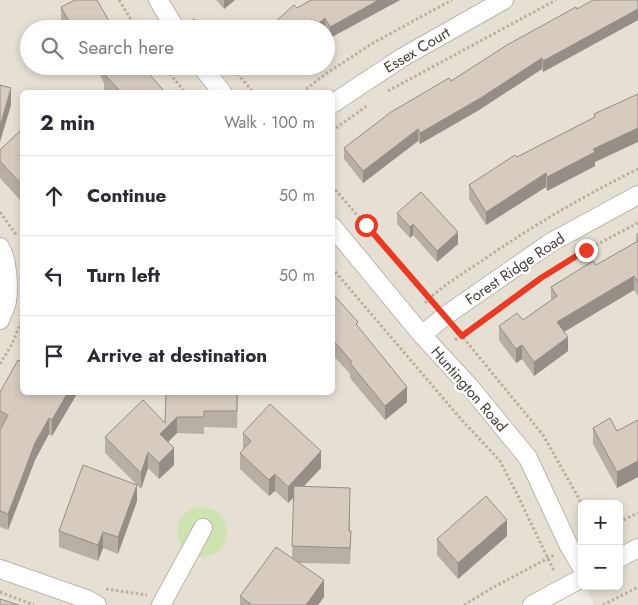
<!DOCTYPE html>
<html lang="en">
<head>
<meta charset="utf-8">
<style>
	body { margin:0; font-family:Jost,sans-serif; background:#f2f2f3; color:#2b2b33 }
	.controls { position:absolute; right:15px; bottom:15px; display:grid; overflow:hidden; border-radius:8px; box-shadow:0 2px 8px #0003 }
	.controls button { width:45px; height:45px; display:grid; place-items:center; padding:0; border:0; border-bottom:1px solid #e1e1e2; background:#fff; color:#2b2b33; font:25px sans-serif }
	.stop { position:absolute; width:15px; height:15px; margin:-11px; border:4px solid #ea3a24; border-radius:50%; background:#fff }
	.stop.end { background:#ea3a24; border-color:#fff; box-shadow:0 1px 5px #0008 }
	.list { margin:0; padding:0; list-style:none }
	h2 { display:flex; justify-content:space-between; align-items:center; height:65px; margin:0; padding:0 20px; font-size:21px }
	h2 small { font-size:16px; font-weight:400; color:#7c7c81 }
	.list li { display:grid; grid-template-columns:32px 1fr auto; gap:15px; align-items:center; box-sizing:border-box; height:80px; padding:0 20px; border-top:1px solid #e1e1e2 }
	.list b { display:block; font-size:19px; white-space:nowrap }
	.list em { font-size:16px; font-style:normal; color:#7c7c81 }
	.icon { flex:none; width:28px; height:28px; fill:none; stroke:currentColor; stroke-width:2; stroke-linecap:round; stroke-linejoin:round }
	.map { position:relative; flex:none; width:638px; height:605px; overflow:hidden }
	.search { position:absolute; background:#fff; box-shadow:0 2px 8px #0003; left:20px; top:20px; width:315px; height:55px; display:flex; align-items:center; gap:12px; box-sizing:border-box; padding:0 18px; border-radius:28px; color:#7c7c81; font-size:19px }
	.panel { position:absolute; background:#fff; box-shadow:0 2px 8px #0003; left:20px; top:90px; width:315px; height:305px; border-radius:8px }
	.map>svg:first-child { display:block }
</style>
</head>
<body>
<div class="map">
<svg width="638" height="605" viewBox="0 0 638 605">
	<rect width="100%" height="100%" fill="#f1ede6"/>
	<path fill="#e5dfd4" fill-rule="evenodd" d="M0,0H638V605H594L585,586H619V504H582V579L579,573L520,605H0ZM29,29H326V66H29ZM22,92H332V392H22Z"/>
	<path fill="#cfe3b1" d="M177 532a25 25 0 1 1 50 0a25 25 0 1 1-50 0Z"/>
	<g fill="none" stroke-linecap="round" stroke-linejoin="round">
		<defs>
			<path id="street" d="M158,0L176,29
				M201,66L222,92
				M332,104L403,57L504,0
				M332,226L422,335L470,387L528,458L569,546L582,568
				M0,247C8,260 9,287 7,301C6,308 2,314 0,320
				M422,335L445,316L550,243L638,195
				M619,558L638,548
				M0,569L86,599L97,605
				M161,605L203,528
				M532,605L582,578"/>
		</defs>
		<use href="#street" stroke="#bcb5a9" stroke-width="20"/>
		<path stroke="#bdb09b" stroke-width="3" stroke-dasharray="2.5 2.5" stroke-linecap="butt" d="M119,0L137,29
			M193,19L201,29
			M163,66L185,92
			M231,66L253,92
			M388,91L556,0
			M302,92L327,73L373,43L452,0
			M332,131L368,105
			M332,186L433,303
			M0,212L17,236
			M332,268L460,418L500,461L518,496L554,571
			M425,303C441,286 464,273 483,260C534,225 583,196 638,169
			M457,330L543,435L582,504
			M455,340L541,278L586,250L638,223
			M0,364L12,344L22,320
			M619,522L638,513
			M106,589L147,595
			M0,592L34,605
			M464,605L492,588L554,555
			M603,605L638,587"/>
		<use href="#street" stroke="#fff" stroke-width="18"/>
	</g>
	<path fill="#b7afa4" d="M216,0H235L224,9Z
		M311,0H400L330,38L326,31V29H267L297,8Z
		M638,0V20L543,72L542,69L479,110L420,144L418,141L363,183L344,159V148L451,81L577,9Z
		M61,7L109,29H65L61,22Z
		M95,66H142L164,92H107L104,89V83Z
		M265,66H282L272,75Z
		M638,94L595,162V166L547,191L546,187L486,225L469,199V185L517,157L594,118V114Z
		M22,129V202L0,178V150Z
		M397,213L458,244L437,262L413,235L410,238L397,224Z
		M638,233V296L634,290L564,332L568,351L534,376L522,359L516,363L499,340V326L523,320L551,301V287L596,265L636,242V234Z
		M332,293L358,328L407,402L385,420L350,378V374L332,354Z
		M0,392H78L52,436L49,434L35,460L8,530L0,527V430L1,428L0,427Z
		M166,392H238L237,428L204,427V434L177,433L168,442L174,465L159,479L148,468L141,489L137,485V501L118,554L103,548L98,561L59,547V531L136,484L105,453V437L165,423Z
		M638,420V477L617,488L593,444V428L617,431Z
		M243,433L321,468L304,486L350,504V531L351,547L350,564L299,563L324,597L318,605H240V596L292,558L294,497L288,503L275,491L269,496L240,469V453L243,450Z
		M507,536L458,579L437,555V539Z"/>
	<path fill="#958e86" d="M224,0H235L224,9Z
		M379,0H400L330,38V27Z
		M638,9V20L543,72V61Z
		M325,18V29H312Z
		M109,21V29H104V24Z
		M542,58V69L479,110L420,144V133Z
		M272,66H282L272,75Z
		M11,88V105L0,142V126Z
		M638,128V142L595,162V166L547,191V177L593,149Z
		M418,129V141L363,183V171Z
		M546,173V187L486,225V212Z
		M413,224V235L410,238V227Z
		M458,232V244L437,262V251Z
		M634,276V290L557,336V322Z
		M568,337V351L534,376V362Z
		M522,345V359L516,363V349Z
		M407,387V402L385,420V406Z
		M68,392H78L52,436V420Z
		M177,417V433L160,450V434Z
		M49,418V434L35,460L8,530V514L35,443Z
		M174,448V465L159,479V463Z
		M321,451V468L288,503V487Z
		M148,452V468L141,489V473Z
		M638,461V477L617,488V472Z
		M275,474V491L269,496V480Z
		M137,485V501L118,554V537Z
		M507,520V536L458,579V563Z
		M103,532V548L98,561V545Z
		M324,580V597L318,605H306Z"/>
	<path fill="#d5cbbf" stroke="#958e86" d="M75,0H97L109,21L104,24L107,29H73L61,7Z
		M311,0H379L330,27L325,18L312,29H267L294,5L297,8Z
		M593,0H638V9L543,61L542,58L479,99L420,133L418,129L363,171L344,148L391,112L449,78L451,81L507,45L576,7L577,9Z
		M103,66H142L164,91L163,92H121L104,74L106,72Z
		M0,85L11,88L0,126Z
		M638,94V128L593,149L595,152L547,177L546,173L486,212L469,185L515,155L517,157L595,117L594,114Z
		M22,129V185L0,161V150Z
		M421,192L458,232L437,251L413,224L410,227L397,213Z
		M638,241V282L634,276L557,322L568,337L534,362L522,345L516,349L499,326L517,313L523,320L557,296L551,287L593,261L596,265Z
		M332,293L358,322L356,324L407,387L385,406L350,363L352,362L332,339Z
		M18,360L22,362V392H68L52,420L49,418L35,443L8,514L0,511V430L8,415L0,411V392Z
		M166,392H237V411H204V417H177L160,434L174,448L159,463L148,452L141,473L105,437L143,400L165,423Z
		M270,404L321,451L288,487L275,474L269,480L240,453L251,441L243,433Z
		M610,418L617,431L638,420V461L617,472L593,428Z
		M83,465L137,485L118,537L103,532L98,545L59,531Z
		M294,486L350,488L349,531H351L350,548L292,546Z
		M486,496L507,520L458,563L437,539Z
		M276,547L324,580L306,605H252L240,596Z
		M0,599L19,605H0Z"/>
	<g fill="none" stroke-linecap="round" stroke-linejoin="round">
		<path stroke="#ea3a24" stroke-width="6" d="M366,225L462,336L541,278L586,250"/>
	</g>
	<g text-anchor="middle" stroke-width="5" stroke-linejoin="round" paint-order="stroke">
		<g font-size="15" fill="#443d36" stroke="#fff">
			<text transform="translate(417 50) rotate(-31)" y="5">Essex Court</text>
			<text transform="translate(515 269) rotate(-34)" y="5">Forest Ridge Road</text>
			<text transform="translate(469 389) rotate(49)" y="5">Huntington Road</text>
		</g>
	</g>
</svg>
<div class="controls">
<button>+</button>
<button>−</button>
</div>
<div class="stop" style="left:366px;top:225px"></div>
<div class="stop end" style="left:586px;top:250px"></div>
<div class="search"><svg class="icon" aria-label="search" viewBox="0 0 24 24"><circle cx="10" cy="10" r="6"/><path d="M15 15l6 6"/></svg>Search here</div>
<section class="panel">
<h2>2 min<small>Walk · 100 m</small></h2>
<ul class="list">
<li><svg class="icon" aria-label="ahead" viewBox="0 0 24 24"><path d="M12 20V5M6 11l6-6 6 6"/></svg><div><b>Continue</b></div><em>50 m</em></li>
<li><svg class="icon" aria-label="left" viewBox="0 0 24 24"><path d="M17 20v-9H6M10 6l-5 5 5 5"/></svg><div><b>Turn left</b></div><em>50 m</em></li>
<li><svg class="icon" aria-label="arrive" viewBox="0 0 24 24"><path d="M6 21V4h12l-3 4 3 4H6"/></svg><div><b>Arrive at destination</b></div></li>
</ul>
</section>
</div>
</body>
</html>
